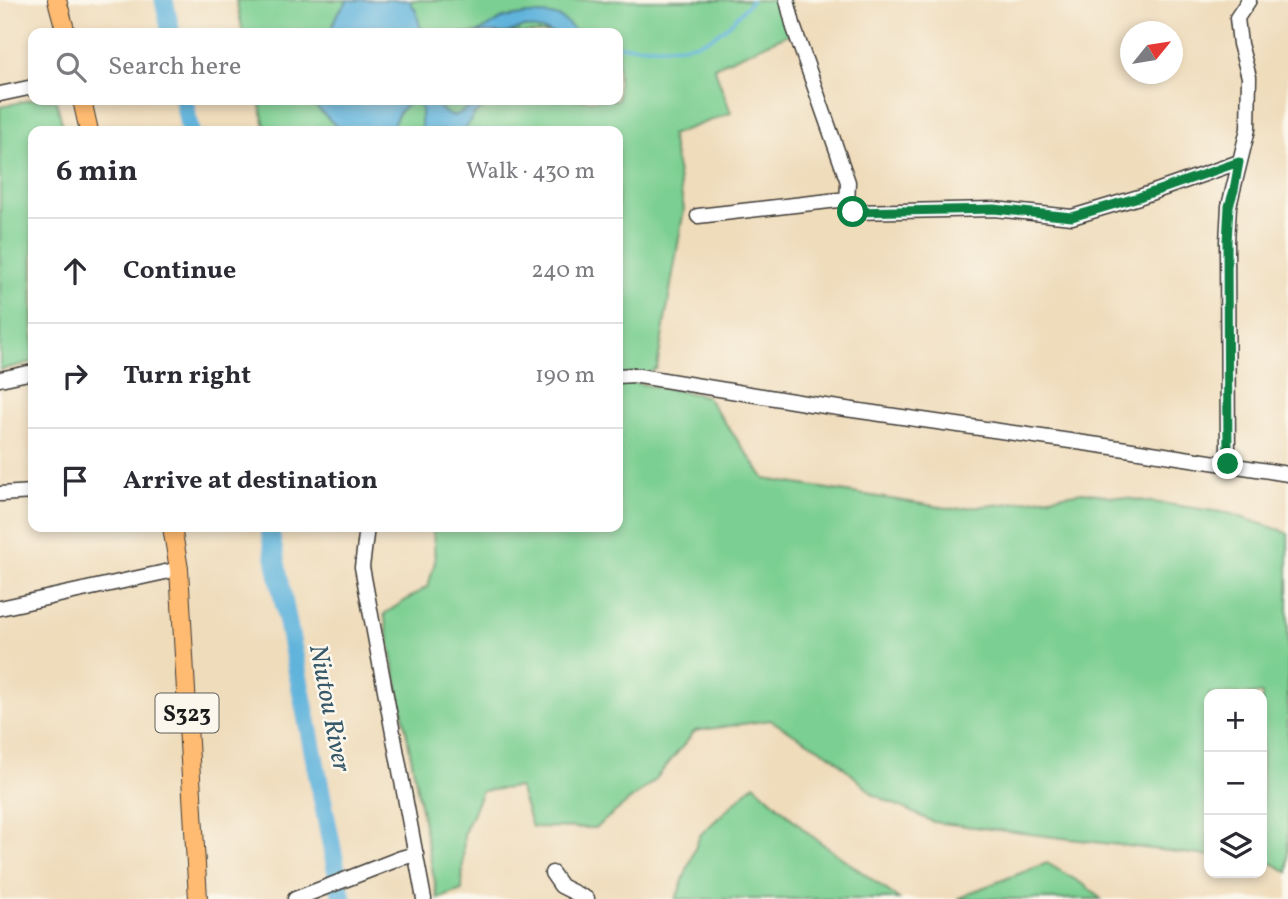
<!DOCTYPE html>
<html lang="en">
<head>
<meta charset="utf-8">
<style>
	body { margin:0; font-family:Vollkorn,serif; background:#f7f7f7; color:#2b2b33 }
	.controls { position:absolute; right:21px; bottom:21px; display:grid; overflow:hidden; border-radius:14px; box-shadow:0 4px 10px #0003 }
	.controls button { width:63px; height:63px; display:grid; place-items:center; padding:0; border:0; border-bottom:2px solid #e1e1e2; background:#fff; color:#2b2b33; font:35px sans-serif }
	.compass { position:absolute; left:1120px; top:21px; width:63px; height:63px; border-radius:50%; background:#fff; box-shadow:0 4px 10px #0003; rotate:60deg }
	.stop { position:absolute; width:21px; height:21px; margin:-16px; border:5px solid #0b8043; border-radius:50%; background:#fff }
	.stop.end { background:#0b8043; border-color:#fff; box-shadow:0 2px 7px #0008 }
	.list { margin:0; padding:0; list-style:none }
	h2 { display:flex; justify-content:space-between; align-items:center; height:91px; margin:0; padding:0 28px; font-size:30px }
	h2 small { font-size:23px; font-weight:400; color:#7c7c81 }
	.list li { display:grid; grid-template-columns:46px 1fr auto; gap:21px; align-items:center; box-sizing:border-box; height:105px; padding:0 28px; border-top:2px solid #e1e1e2 }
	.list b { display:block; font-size:26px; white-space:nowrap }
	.list em { font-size:23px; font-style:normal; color:#7c7c81 }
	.icon { flex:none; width:38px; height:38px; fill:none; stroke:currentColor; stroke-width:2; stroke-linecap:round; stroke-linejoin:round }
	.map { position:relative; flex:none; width:1288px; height:899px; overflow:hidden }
	.search { position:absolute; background:#fff; box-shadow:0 4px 10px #0003; left:28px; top:28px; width:595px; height:77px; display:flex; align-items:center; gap:18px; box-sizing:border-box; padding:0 24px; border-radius:14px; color:#7c7c81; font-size:26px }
	.panel { position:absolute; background:#fff; box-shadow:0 4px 10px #0003; left:28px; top:126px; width:595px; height:406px; border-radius:14px }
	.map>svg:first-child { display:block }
</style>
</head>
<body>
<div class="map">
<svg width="1288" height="899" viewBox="0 0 1288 899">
	<rect width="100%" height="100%" fill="#fbf7ec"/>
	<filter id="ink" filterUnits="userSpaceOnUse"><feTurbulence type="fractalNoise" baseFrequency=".0143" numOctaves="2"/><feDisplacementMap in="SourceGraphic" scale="14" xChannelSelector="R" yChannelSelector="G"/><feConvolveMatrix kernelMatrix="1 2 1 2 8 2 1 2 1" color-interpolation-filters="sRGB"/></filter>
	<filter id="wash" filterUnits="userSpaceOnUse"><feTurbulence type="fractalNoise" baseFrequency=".00686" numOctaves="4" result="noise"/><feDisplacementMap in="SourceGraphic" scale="28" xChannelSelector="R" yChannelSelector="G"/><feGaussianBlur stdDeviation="1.57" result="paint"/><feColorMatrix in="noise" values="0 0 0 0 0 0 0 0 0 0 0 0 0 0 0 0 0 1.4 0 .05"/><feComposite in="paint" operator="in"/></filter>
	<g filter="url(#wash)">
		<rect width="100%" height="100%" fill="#efdcbb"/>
		<path fill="#7bcf92" stroke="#4c7657" stroke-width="2" d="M236,0H788L796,31L714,67L731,113L671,135L684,209L657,368L640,378L618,375V131H266L259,100H618V33H243Z
			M33,99L56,100L64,131H33V362L0,370V107Z
			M630,382L706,396L765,479L954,509L1004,504L1083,492L1228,513L1280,530L1288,534V872L1274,864L1262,863V694H1209V856L933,822L874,795L832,756L770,720L695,731L654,781L595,828L532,827L519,787L482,791L464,833L462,890L438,899L384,614L428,586L435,562L433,527H618V385Z
			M754,784L809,834L899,899H676L700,835Z
			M1047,863L1086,886L1101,899H958L974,891Z"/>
		<path fill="#60b4dc" stroke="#3e687c" stroke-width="2" d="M348,0H409L416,11L422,33H330L336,16Z
			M528,14C539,14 553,13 562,19C569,23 572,30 580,33H551L547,31L524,27L507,33H477L503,18Z
			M309,100H435C451,127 459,114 477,100H493L474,115L464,131H421V107L417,102C401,103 396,117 391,131H341Z"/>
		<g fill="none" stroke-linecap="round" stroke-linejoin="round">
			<path stroke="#60b4dc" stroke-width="3.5" d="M618,46C644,46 682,51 706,40C725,32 739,15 752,0"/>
			<path stroke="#60b4dc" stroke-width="19" d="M164,0L171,33
				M184,100L190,131
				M269,527L342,899"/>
		</g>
	</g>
	<g filter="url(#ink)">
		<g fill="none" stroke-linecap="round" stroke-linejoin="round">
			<defs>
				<path id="minor" d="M787,0L794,28L848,182L847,207L853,212L994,209L1072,217L1139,197L1239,162
					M0,94L33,87
					M698,216L847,199
					M618,376L633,375L811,404L1126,449L1288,474
					M0,379L33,372
					M1228,464L1227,242L1229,206L1248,129L1249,77L1240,44L1237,18L1249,0
					M0,494L33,492
					M367,527L362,567L424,899
					M0,608L179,569
					M552,873L561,886L587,899
					M295,899L401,858L416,854"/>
				<path id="major" d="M57,0L66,33
					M82,100L89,131
					M172,527L179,569L198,899"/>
			</defs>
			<use href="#minor" stroke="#3c3934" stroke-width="17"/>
			<use href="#major" stroke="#3c3934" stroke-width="20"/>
			<use href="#minor" stroke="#fff" stroke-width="14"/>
			<use href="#major" stroke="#ffbb71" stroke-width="18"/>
		</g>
	</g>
	<g fill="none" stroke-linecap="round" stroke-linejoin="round" filter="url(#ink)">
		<path stroke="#0b8043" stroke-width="9" d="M853,212L994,209L1072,217L1139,197L1239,162L1234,190L1229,206L1227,242L1228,464"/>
	</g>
	<g text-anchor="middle" stroke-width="5" stroke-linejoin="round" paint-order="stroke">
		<rect fill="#fbf7ec" stroke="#5f5e5a" stroke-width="2" x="155.5" y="693.5" width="63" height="39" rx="5"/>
		<g font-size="23" font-weight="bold" fill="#1c1c1c">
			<text x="187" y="721">S323</text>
		</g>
		<g font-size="26" font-style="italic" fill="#375969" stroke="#fbf7ec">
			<text transform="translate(331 708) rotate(79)" y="9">Niutou River</text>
		</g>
	</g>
</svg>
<div class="controls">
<button>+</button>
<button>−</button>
<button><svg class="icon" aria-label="layers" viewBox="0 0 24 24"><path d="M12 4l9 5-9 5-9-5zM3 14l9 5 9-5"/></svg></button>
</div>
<svg class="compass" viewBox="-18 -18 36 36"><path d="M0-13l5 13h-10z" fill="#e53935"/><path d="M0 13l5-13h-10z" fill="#7c7c81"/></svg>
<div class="stop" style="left:853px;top:212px"></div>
<div class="stop end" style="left:1228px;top:464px"></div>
<div class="search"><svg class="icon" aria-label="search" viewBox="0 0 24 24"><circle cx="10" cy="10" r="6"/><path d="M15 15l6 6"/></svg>Search here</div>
<section class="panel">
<h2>6 min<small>Walk · 430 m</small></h2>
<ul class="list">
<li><svg class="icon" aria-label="ahead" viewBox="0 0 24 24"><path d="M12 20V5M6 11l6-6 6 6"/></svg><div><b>Continue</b></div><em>240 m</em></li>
<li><svg class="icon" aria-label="right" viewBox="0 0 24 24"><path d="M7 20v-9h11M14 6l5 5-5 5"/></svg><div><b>Turn right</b></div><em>190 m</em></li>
<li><svg class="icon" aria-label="arrive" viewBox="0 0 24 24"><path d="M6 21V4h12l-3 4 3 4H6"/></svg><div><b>Arrive at destination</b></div></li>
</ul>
</section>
</div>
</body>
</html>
